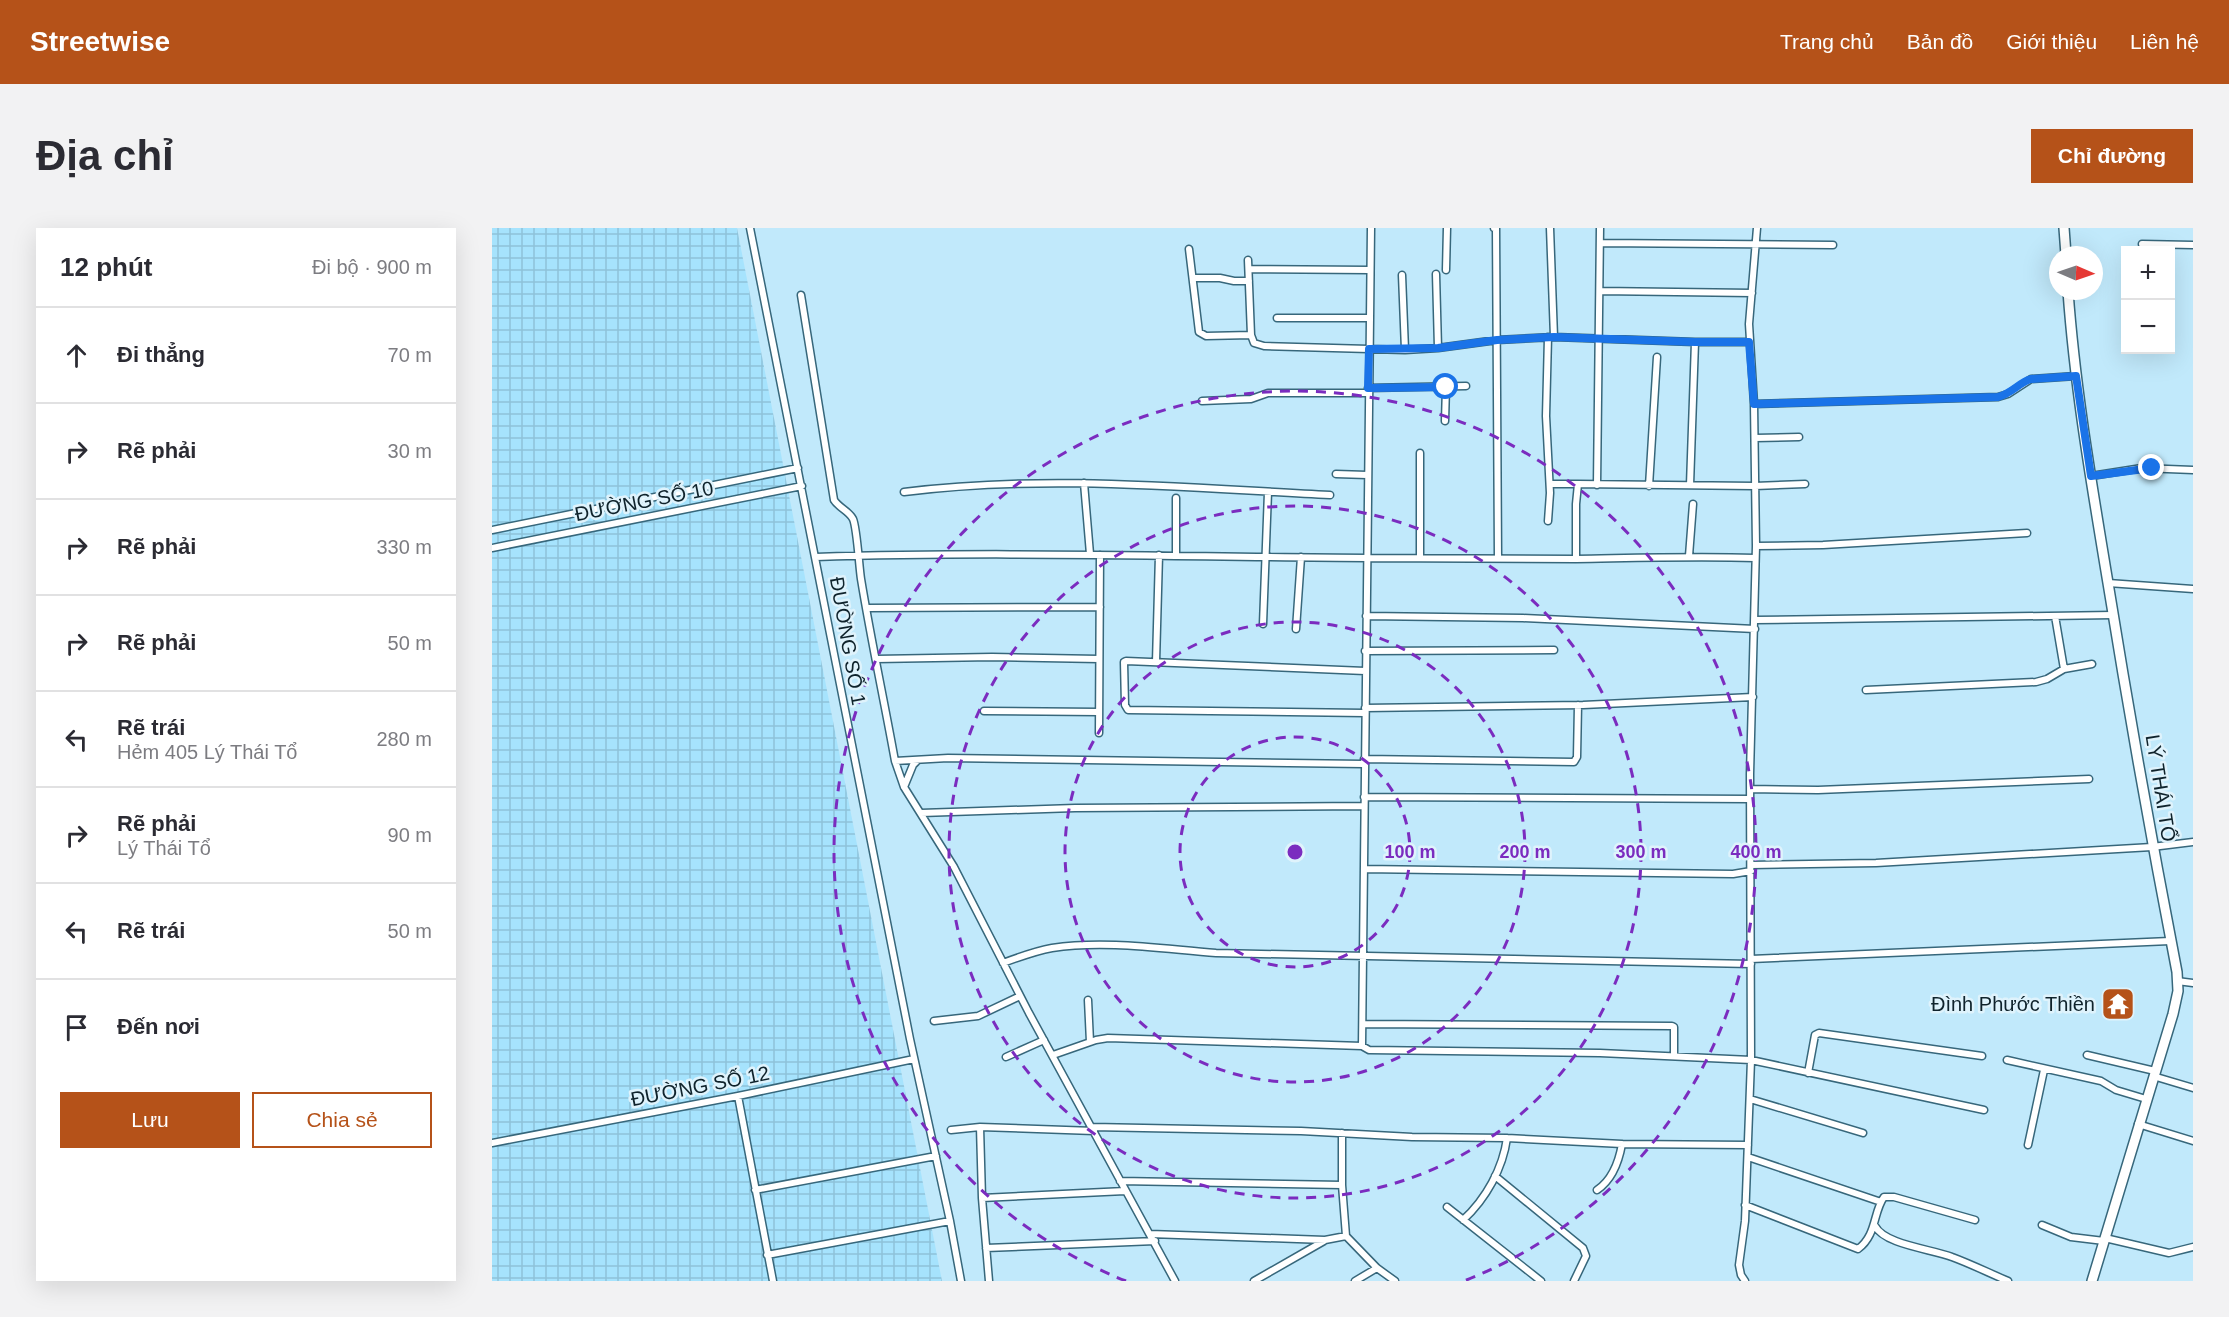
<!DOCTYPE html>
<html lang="vi">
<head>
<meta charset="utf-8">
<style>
	body { margin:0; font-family:Helvetica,sans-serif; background:#f2f2f3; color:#2b2b33 }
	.controls { position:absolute; right:18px; top:18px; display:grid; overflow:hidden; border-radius:0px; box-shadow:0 6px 24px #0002 }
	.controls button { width:54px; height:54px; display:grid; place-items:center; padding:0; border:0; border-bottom:2px solid #e1e1e2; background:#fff; color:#2b2b33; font:30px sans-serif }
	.compass { position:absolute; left:1557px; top:18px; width:54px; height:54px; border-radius:50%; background:#fff; box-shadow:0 6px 24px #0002; rotate:92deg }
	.stop { position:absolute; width:18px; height:18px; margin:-14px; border:4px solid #1a73e8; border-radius:50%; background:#fff }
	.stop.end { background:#1a73e8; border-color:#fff; box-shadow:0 2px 6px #0008 }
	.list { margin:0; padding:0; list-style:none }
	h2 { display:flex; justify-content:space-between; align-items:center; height:78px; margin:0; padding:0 24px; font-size:26px }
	h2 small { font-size:20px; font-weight:400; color:#7c7c81 }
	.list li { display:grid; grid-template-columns:39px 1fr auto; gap:18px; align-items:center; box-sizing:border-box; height:96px; padding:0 24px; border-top:2px solid #e1e1e2 }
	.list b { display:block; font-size:22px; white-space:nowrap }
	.list p { margin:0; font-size:20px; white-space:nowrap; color:#7c7c81 }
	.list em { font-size:20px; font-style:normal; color:#7c7c81 }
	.actions { display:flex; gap:12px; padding:18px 24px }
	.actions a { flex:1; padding:14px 0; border:2px solid #b55219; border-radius:0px; text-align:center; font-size:21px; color:#b55219 }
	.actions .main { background:#b55219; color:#fff }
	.icon { flex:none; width:33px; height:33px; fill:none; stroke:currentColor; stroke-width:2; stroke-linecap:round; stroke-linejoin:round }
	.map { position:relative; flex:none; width:1701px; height:1053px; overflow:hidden; border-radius:0px }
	header { display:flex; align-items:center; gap:36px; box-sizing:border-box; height:84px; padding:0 30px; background:#b55219; color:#fff }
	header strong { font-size:28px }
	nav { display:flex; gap:33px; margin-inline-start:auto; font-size:21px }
	.intro { display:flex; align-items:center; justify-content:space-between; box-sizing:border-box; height:144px; padding:0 36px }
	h1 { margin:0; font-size:42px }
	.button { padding:15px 27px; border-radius:0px; background:#b55219; color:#fff; font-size:21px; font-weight:700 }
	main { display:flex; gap:36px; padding:0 36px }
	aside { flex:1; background:#fff; border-radius:0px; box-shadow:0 6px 24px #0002 }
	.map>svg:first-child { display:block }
</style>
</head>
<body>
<header>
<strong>Streetwise</strong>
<nav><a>Trang chủ</a><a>Bản đồ</a><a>Giới thiệu</a><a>Liên hệ</a></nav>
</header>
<div class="intro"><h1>Địa chỉ</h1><a class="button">Chỉ đường</a></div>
<main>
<aside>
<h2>12 phút<small>Đi bộ · 900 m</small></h2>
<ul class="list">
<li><svg class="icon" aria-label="ahead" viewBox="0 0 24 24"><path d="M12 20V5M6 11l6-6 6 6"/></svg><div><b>Đi thẳng</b></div><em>70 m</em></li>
<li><svg class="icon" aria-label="right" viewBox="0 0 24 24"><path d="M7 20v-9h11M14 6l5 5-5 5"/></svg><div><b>Rẽ phải</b></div><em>30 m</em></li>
<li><svg class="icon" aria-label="right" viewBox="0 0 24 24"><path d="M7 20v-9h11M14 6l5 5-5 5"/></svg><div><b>Rẽ phải</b></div><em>330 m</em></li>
<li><svg class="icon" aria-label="right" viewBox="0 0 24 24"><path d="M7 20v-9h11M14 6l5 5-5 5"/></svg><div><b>Rẽ phải</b></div><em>50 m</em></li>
<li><svg class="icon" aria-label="left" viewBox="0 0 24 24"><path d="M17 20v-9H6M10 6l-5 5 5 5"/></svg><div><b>Rẽ trái</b><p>Hẻm 405 Lý Thái Tổ</p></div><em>280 m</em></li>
<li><svg class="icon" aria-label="right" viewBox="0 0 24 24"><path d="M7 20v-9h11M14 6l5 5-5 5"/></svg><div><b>Rẽ phải</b><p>Lý Thái Tổ</p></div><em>90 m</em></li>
<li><svg class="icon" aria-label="left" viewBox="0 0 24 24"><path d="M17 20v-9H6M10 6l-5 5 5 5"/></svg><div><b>Rẽ trái</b></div><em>50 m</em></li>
<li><svg class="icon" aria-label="arrive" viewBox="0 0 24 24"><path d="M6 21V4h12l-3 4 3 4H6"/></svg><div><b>Đến nơi</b></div></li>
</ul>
<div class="actions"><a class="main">Lưu</a><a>Chia sẻ</a></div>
</aside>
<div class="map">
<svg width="1701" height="1053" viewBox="0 0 1701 1053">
	<defs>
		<pattern id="industrial-grid" width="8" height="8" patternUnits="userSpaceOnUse" patternTransform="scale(1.5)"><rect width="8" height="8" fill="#a6e3fd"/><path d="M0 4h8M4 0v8" fill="none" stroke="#8ec2d9"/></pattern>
	</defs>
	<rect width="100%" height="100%" fill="#c1e9fb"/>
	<path fill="url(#industrial-grid)" d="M0,0H245L450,1053H0Z"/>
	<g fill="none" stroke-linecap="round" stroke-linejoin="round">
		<defs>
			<path id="street" d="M258,0L418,811L458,993L469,1053
				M1002,0H1004L1006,330
				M1058,0L1062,109
				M1109,15L1341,17
				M1650,16L1701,17
				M697,21L707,104L714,108L759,107L762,115L772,118L913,122L946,120L1005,112L1062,109L1203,114H1257
				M756,32L759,107
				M757,41L878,42
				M954,42L955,0
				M944,46L946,120
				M910,47L913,122
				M701,50H728L742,53H757
				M1108,63L1260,65
				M309,67L342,272C347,280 357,283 361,291C365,300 367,338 369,351C379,412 392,472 403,533L412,559L462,639L537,785L683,1053
				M785,90H877
				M1056,109L1054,188L1058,265L1056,293
				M876,160L974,158
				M710,173L759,171L776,165H876
				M1262,176L1506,169L1516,166L1539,151L1584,148
				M953,193L954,159
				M1263,210L1307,209
				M928,225V330
				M844,246L875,247
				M1599,248L1650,240L1701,242
				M592,255L598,326
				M1058,256H1086
				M1105,257L1108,0
				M1198,257L1203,114
				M1157,258L1165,129
				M412,264C553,246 696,260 838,267
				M0,302L306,240
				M1264,318L1331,317L1535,305
				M0,320L310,258
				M684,327V270
				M1197,328L1201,276
				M324,329C508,323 692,329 876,330C945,330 1015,331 1084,331C1144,330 1203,328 1263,330
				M1084,331V276L1086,256L1263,258L1313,256
				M1616,355L1701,361
				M374,380L608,379
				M874,388L1031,390L1263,401
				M1563,388L1572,441
				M1263,392L1621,387
				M771,396L776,264
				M804,401L809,329
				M873,423L1062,422
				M384,431L500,429L607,431
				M664,434L667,327
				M1374,462L1544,454L1555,451L1572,441L1600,436
				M873,480L1091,477L1261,469
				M492,483L607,484
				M873,485L636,482L633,477L632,434L634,433L873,443
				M607,505L608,327
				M872,531L1082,534L1085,529L1086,477
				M403,533L456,530L872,536
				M412,559L421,537L426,532
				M1258,561L1326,562L1597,551
				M872,569L1258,571
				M429,585L583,580L872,578
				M1259,637L1384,635L1660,619L1701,614
				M872,641L1241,646L1259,643
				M1259,731L1678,713
				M511,735C527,729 543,723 560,720C614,712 670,721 724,725L1259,736
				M1685,753L1701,755
				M596,772L598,814
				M442,793L486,788L528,768
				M871,796L1180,798L1182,799V828
				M870,818L879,0
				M561,827L604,812L616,810L870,818L877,822L1108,825L1259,832L1492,882
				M1595,827L1663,843
				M514,829L552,812
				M1515,832L1609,853L1624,862L1654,871
				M1316,845L1323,807L1327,805L1490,828
				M1661,848L1701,860
				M246,868L281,1053
				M1258,871L1371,905
				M1646,896L1701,913
				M488,899L490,970L497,1053
				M600,899L809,903L920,909L1015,910L1130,916L1256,917
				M459,902L488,899L602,903
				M850,905V957L854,1008L885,1040L903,1053
				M0,915L246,868L422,831
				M1536,917L1552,842
				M1256,929L1389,974
				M1003,948L1091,1020L1094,1028L1082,1053
				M628,953L850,957
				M263,962L444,928
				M1105,962C1120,952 1127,933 1130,916
				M490,970L633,963
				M1253,977L1366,1021C1385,1007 1381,984 1392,969H1402L1483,992
				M955,979L1049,1053
				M971,992C994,971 1011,940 1015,910
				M1550,997L1579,1009L1612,1013
				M1383,998C1393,1017 1440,1021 1460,1029C1479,1036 1497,1045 1516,1053
				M658,1006L833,1012L854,1008
				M1613,1010L1677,1025L1701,1019
				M494,1020L663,1013
				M275,1027L458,993
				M762,1053L832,1013
				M863,1053L885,1040
				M1253,1053L1249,1047L1247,1037L1253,993L1259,832L1258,546L1264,318L1262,176L1257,96L1265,0"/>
			<path id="secondary" d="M1572,0L1574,27
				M1576,63C1583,161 1600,258 1616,355C1637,485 1660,615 1685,744L1686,763L1681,786L1600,1053"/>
		</defs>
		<use href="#street" stroke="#37677b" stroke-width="9"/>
		<use href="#secondary" stroke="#37677b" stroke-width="12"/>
		<use href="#street" stroke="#fff" stroke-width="6"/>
		<use href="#secondary" stroke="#fff" stroke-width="9"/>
	</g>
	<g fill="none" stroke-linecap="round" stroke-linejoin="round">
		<path stroke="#1a73e8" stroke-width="8" d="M954,159L876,160L877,121L946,120L1005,112L1062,109L1203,114H1257L1262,176L1506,169C1521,165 1526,155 1539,151L1584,148L1599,248L1660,240"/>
	</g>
	<g fill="none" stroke="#7b2cbf" stroke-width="3" stroke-dasharray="10 8">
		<circle cx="803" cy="624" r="115"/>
		<circle cx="803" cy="624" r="230"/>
		<circle cx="803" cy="624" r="346"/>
		<path d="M634 1053A461 461 0 1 1 972 1053"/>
	</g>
	<defs>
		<symbol id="temple-square" viewBox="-11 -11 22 22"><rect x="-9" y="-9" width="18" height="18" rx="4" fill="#b55219" stroke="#dff3fc"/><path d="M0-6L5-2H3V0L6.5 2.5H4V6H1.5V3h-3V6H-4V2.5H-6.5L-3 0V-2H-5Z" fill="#fff"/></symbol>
	</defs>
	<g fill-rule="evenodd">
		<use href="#temple-square" x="1607" y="757" width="38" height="38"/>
	</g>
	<g text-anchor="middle" stroke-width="5" stroke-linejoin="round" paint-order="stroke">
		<g font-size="20" fill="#0f232c" stroke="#dff3fc">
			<text transform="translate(152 273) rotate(-11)" y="7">ĐƯỜNG SỐ 10</text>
			<text transform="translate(356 413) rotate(80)" y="7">ĐƯỜNG SỐ 1</text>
			<text transform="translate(1669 560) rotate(81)" y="7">LÝ THÁI TỔ</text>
			<text transform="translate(208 858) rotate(-11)" y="7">ĐƯỜNG SỐ 12</text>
		</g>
		<g font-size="20" fill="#0f232c" stroke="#dff3fc" text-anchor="end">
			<text x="1603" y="783">Đình Phước Thiền</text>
		</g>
	</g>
	<circle cx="803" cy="624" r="9" fill="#7b2cbf" stroke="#dff3fc" stroke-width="3"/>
	<g font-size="18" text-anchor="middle" font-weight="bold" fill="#7b2cbf" stroke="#dff3fc" stroke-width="5" stroke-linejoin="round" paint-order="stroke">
		<text x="918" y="630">100 m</text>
		<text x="1033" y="630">200 m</text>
		<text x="1149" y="630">300 m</text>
		<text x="1264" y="630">400 m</text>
	</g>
</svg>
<div class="controls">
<button>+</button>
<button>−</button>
</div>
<svg class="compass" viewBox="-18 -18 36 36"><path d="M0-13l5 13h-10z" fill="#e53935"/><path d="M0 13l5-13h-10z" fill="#7c7c81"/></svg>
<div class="stop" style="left:954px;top:159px"></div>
<div class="stop end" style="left:1660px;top:240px"></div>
</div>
</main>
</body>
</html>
